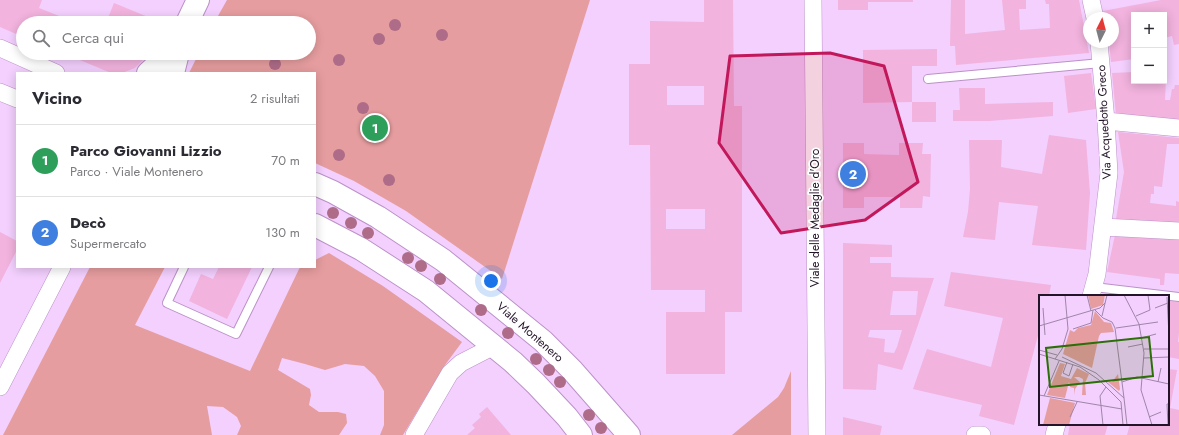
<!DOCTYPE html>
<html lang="it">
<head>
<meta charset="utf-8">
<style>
	body { margin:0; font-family:Jost,sans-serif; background:#f7f7f7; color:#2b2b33 }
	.controls { position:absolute; right:12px; top:12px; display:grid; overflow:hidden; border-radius:0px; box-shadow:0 2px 10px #0003 }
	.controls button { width:36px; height:36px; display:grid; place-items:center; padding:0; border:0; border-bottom:1px solid #e1e1e2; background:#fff; color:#2b2b33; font:20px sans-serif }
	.compass { position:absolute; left:1083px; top:12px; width:36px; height:36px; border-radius:50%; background:#fff; box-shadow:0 2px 10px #0003; rotate:6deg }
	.you { position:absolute; left:491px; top:281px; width:14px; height:14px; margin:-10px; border:3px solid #fff; border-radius:50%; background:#1a73e8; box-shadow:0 0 0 6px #1a73e833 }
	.badge { display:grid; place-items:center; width:26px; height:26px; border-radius:50%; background:#2c6e07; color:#fff; font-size:13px; font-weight:700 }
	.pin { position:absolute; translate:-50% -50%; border:2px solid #fff; box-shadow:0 1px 4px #0006 }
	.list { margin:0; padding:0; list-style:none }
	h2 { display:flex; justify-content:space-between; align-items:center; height:52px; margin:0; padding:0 16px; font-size:17px }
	h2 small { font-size:13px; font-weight:400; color:#7c7c81 }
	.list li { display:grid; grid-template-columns:26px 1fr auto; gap:12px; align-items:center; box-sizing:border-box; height:72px; padding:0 16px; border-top:1px solid #e1e1e2 }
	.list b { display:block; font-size:15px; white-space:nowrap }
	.list p { margin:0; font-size:13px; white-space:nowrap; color:#7c7c81 }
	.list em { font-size:13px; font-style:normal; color:#7c7c81 }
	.icon { flex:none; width:22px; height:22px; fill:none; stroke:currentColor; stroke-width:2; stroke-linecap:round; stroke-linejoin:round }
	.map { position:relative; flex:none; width:1179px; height:435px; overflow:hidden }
	.search { position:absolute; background:#fff; box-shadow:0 2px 10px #0003; left:16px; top:16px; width:300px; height:44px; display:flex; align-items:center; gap:10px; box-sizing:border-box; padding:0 14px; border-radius:22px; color:#7c7c81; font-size:15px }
	.panel { position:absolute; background:#fff; box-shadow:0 2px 10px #0003; left:16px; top:72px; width:300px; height:196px; border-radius:0px }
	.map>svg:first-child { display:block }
</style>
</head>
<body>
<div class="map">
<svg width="1179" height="435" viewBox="0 0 1179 435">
	<rect width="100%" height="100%" fill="#f3d0fe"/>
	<path fill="#e69d9f" d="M227,0H590L502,279L406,211L354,181L315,163V73H189L199,53H309V23H214Z
		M329,253L383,286L462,342L445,365L403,435H380L384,425V391L375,376L364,366L345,364L325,370L305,364L282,358L278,370L310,389L311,395L309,405L319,412H338L346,414L347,423L339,435H237L241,426L237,417L223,407L207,406L212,435H3L90,267H165L135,325L250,371L300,267H315V260Z
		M791,371V435H732L778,397L784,388Z"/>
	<path fill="#f2b3de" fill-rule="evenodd" d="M0,0H42L39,8L77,23H23V37L0,27Z
		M704,0H733L734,106H742V312H725V374H666V312H705V290H651L650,145H629V64H650V21L704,22ZM667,86H704V105H667ZM666,209H705V229H666Z
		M838,0H913V2H868V10H838Z
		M951,0H965V34L1005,30L1002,0H1026V9H1019L1020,30L1050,28L1049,4H1046L1045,0H1079L1089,53L956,65L955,46H950Z
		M1161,0H1179V44L1174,45L1172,36L1164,38V15H1134V59L1111,62L1109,42H1113V18H1104L1103,11Z
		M114,3L148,17L145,23H106Z
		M937,49V66H912V102L863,103V50Z
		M63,53H146L143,60L135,68L122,73H111Z
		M1134,72V81H1164V78H1166L1165,100H1170L1172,89H1174L1175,85H1179V122L1116,115L1112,73Z
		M1091,73L1096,109L1068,113L1064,76Z
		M959,88H985V104L1053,102V116L989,121H953V110H960Z
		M912,102H936V122H912Z
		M1118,132L1179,138V144H1167L1162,187L1154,186V194H1151L1150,203L1176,206V201L1179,202V223L1116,219L1124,172Z
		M1049,135L1086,140L1090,193L1086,250L1032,245L1038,206L999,202L995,240L963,237L968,212L970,189L969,140H1002L1001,167L1042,174Z
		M843,143H864V154L899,155V143H923L922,154H931L930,197L923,196L922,208H900V197H864V208H843Z
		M0,232L17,241V250L0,283Z
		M1115,235L1179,239V274L1165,273L1164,285H1160V279L1107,272Z
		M843,243L892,245V257H870V263H891V277L934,278L909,351L902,370L878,364L876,390L843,389ZM893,291H918L916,315H890ZM870,330H902L897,347L894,353L884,352L885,339L868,337Z
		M219,267H252L227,319L189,301L201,274L213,279Z
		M951,272L1051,285L1049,296H1040V328L1014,425L979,416L982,405L913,389L927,349L991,367L1003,318L944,306Z
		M1103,294L1114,295V296H1103Z
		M1168,301L1179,302V332L1178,342H1179V359L1168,357Z
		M1168,369L1177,370L1170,408L1179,410V435H1127L1130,424H1142L1148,426L1149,424H1168Z
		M487,407L511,435H467L475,428L472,425L481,417L479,414Z
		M843,417L882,426L880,435H843Z
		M1070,424H1108L1105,435H1068Z"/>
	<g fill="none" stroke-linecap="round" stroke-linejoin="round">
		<defs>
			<path id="service" d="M928,79L1101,63
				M184,267L167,303L236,334L269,267
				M1094,287L1179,297"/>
			<path id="minor" d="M813,0L817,435
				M1091,0L1095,18
				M0,48L56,73
				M0,92L17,99
				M1106,121L1179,128
				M1103,227L1179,231
				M1091,296L1097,274L1109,173L1106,121L1099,42
				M0,387L62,267
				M414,435L450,373L461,363L494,346
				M975,435H982
				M1054,435L1057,424"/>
			<path id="secondary" d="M187,23L198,0
				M148,73L160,62L166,53
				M173,73L178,53
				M315,184L333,192L378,217L443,260L543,341L572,370L629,435
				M315,225L361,249L426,291L513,362L536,384L567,417L581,435"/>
		</defs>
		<use href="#service" stroke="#bc91c8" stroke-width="10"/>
		<use href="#minor" stroke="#bc91c8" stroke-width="18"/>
		<use href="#secondary" stroke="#bc91c8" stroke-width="24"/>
		<use href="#service" stroke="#fff" stroke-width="8"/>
		<use href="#minor" stroke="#fff" stroke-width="17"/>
		<use href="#secondary" stroke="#fff" stroke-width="22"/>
	</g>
	<g fill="#ae6c88">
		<circle cx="395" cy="25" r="6"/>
		<circle cx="442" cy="35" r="6"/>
		<circle cx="379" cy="39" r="6"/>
		<circle cx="339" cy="60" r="6"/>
		<circle cx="275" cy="64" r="6"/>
		<circle cx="363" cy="108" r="6"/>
		<circle cx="339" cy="155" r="6"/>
		<circle cx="389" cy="180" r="6"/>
		<circle cx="333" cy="213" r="6"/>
		<circle cx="351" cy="223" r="6"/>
		<circle cx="368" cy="233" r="6"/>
		<circle cx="408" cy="258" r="6"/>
		<circle cx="421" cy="266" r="6"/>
		<circle cx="440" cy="279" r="6"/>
		<circle cx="481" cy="310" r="6"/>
		<circle cx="508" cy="333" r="6"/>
		<circle cx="536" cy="359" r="6"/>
		<circle cx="549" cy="370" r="6"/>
		<circle cx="560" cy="382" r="6"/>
		<circle cx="589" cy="415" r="6"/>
		<circle cx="601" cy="428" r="6"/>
	</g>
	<path fill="#c2185b" fill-opacity="0.2" stroke="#c2185b" stroke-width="3" stroke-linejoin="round" d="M830,53L884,66L918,182L865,220L781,233L719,143L730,56Z"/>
	<g text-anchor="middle" stroke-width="3.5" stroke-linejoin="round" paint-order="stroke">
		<g font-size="12" fill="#241429" stroke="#fff">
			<text transform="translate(1104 122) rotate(-93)" y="4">Via Acquedotto Greco</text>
			<text transform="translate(815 218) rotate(-90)" y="4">Viale delle Medaglie d'Oro</text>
			<text transform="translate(530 332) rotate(41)" y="4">Viale Montenero</text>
		</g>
	</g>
	<g transform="translate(1039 295)">
		<rect width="130" height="130" fill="#f3d0fe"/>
		<path d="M49,0H66L64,10L52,14ZM56,16L65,27L72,28L75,37L62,38L60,41L53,73L24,59L31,35L35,37L39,33L52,30ZM21,68L26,69L22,81L32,84L38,73L50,79L46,88L47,100H43L44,84L40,82H35L41,87L36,94V100L35,93L31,92L30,87L26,103L8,100ZM79,79L81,94L80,96L69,87H73ZM11,103L36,108L30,130H4Z" fill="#e69d9f"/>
		<path fill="none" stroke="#a085a9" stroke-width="1" d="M26,0L29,34L23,54L16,64L41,72L60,85L82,107L84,130M48,0L52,16M85,0L100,29L105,58L102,95L113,130M128,2L130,41M4,13L6,40M116,13L129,8M56,15L64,23L73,27L76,33L85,103M63,21L68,0M97,21L111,15L109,0M0,31L61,13L66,8M77,33L119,27M34,34L52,28L54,15M102,43L117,39M89,52L104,49M105,54H130M0,55L18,60M0,59L16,64M23,62L57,78L85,103M105,63L130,62M28,67L24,78L30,81L34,69M83,87L98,82L130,89M119,87L122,73M0,100L83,114M5,101L20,66M85,103L88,130M31,122L38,107M110,122L122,117M64,130L61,101L67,92M129,130L128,109H130"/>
		<path fill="#2c6e07" fill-opacity="0.15" stroke="#2c6e07" stroke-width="2" d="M110,42L114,81L11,92L7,53Z"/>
		<rect width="130" height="130" fill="none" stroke="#241429" stroke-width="2"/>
	</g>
</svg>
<div class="controls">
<button>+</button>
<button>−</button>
</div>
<svg class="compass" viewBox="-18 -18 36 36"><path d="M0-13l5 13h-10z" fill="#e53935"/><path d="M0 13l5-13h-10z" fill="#7c7c81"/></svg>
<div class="you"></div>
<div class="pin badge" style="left:375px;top:128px;background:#2e9e5b">1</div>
<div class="pin badge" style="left:853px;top:174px;background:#3f7fe0">2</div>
<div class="search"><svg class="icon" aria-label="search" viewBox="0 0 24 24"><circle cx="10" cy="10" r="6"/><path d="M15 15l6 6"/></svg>Cerca qui</div>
<section class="panel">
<h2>Vicino<small>2 risultati</small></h2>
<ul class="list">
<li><span class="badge" style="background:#2e9e5b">1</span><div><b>Parco Giovanni Lizzio</b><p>Parco · Viale Montenero</p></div><em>70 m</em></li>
<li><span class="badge" style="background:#3f7fe0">2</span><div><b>Decò</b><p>Supermercato</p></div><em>130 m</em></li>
</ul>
</section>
</div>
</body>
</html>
